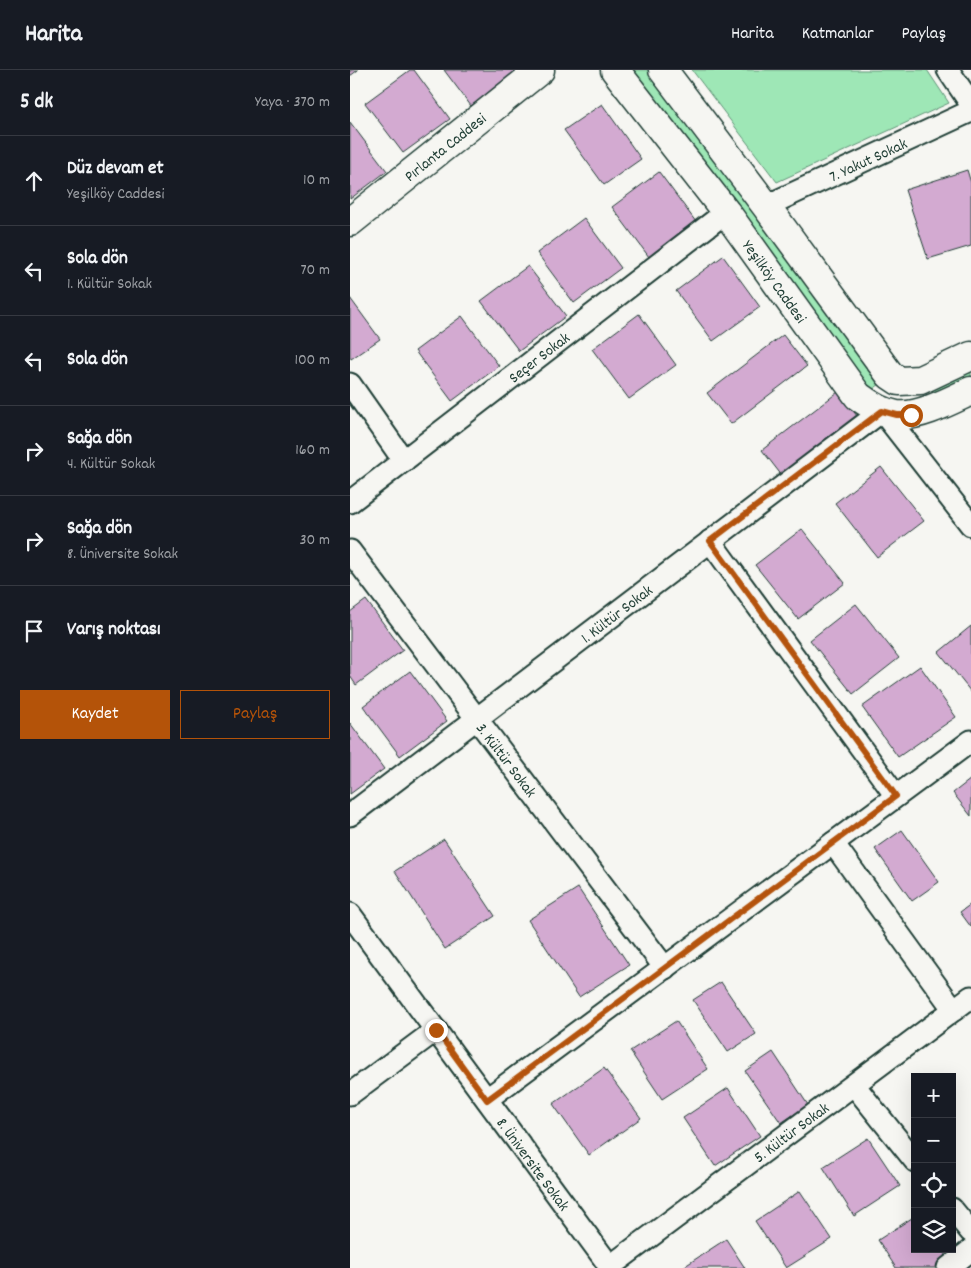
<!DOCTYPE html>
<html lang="tr">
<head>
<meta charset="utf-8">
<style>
	body { margin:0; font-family:Dekko,sans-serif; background:#20242c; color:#f1f3f6 }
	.controls { position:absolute; right:15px; bottom:15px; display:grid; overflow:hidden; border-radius:0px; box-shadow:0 5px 20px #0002 }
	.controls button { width:45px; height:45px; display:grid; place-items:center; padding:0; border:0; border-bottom:1px solid #363941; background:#171b24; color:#f1f3f6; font:25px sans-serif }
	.stop { position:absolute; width:15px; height:15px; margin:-11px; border:4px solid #b45309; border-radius:50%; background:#fff }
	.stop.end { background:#b45309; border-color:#fff; box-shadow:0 1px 5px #0008 }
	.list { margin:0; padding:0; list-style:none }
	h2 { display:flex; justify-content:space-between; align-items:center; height:65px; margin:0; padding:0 20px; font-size:21px }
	h2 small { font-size:16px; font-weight:400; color:#9ea1a6 }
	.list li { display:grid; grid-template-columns:32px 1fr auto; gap:15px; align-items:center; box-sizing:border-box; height:90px; padding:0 20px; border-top:1px solid #363941 }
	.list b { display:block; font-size:19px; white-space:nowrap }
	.list p { margin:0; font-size:16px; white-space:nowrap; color:#9ea1a6 }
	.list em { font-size:16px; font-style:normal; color:#9ea1a6 }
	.actions { display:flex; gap:10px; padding:15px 20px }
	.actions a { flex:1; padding:11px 0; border:1px solid #b45309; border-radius:0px; text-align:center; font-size:18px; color:#b45309 }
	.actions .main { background:#b45309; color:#fff }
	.icon { flex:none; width:28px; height:28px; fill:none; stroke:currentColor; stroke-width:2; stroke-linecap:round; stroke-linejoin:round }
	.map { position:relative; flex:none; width:621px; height:1198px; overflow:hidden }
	header { display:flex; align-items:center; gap:30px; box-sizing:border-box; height:70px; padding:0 25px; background:#171b24; border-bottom:1px solid #363941 }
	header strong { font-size:24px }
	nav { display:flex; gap:28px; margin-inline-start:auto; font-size:18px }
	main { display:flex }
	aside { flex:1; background:#171b24 }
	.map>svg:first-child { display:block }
</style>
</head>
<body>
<header>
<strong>Harita</strong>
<nav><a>Harita</a><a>Katmanlar</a><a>Paylaş</a></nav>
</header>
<main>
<aside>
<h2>5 dk<small>Yaya · 370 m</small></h2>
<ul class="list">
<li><svg class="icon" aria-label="ahead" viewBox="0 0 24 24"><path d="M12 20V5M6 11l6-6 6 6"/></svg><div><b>Düz devam et</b><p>Yeşilköy Caddesi</p></div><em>10 m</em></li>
<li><svg class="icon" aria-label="left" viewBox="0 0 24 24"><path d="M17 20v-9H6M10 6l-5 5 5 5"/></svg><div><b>Sola dön</b><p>1. Kültür Sokak</p></div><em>70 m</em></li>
<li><svg class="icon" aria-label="left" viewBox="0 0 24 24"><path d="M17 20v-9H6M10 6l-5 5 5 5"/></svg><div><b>Sola dön</b></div><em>100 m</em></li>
<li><svg class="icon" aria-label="right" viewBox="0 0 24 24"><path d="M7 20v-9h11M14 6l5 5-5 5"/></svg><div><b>Sağa dön</b><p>4. Kültür Sokak</p></div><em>160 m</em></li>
<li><svg class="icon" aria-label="right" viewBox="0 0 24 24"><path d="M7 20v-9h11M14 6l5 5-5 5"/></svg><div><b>Sağa dön</b><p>8. Üniversite Sokak</p></div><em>30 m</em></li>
<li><svg class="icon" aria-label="arrive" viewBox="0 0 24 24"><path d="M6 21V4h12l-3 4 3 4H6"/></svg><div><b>Varış noktası</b></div></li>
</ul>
<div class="actions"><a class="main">Kaydet</a><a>Paylaş</a></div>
</aside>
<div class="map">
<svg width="621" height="1198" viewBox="0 0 621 1198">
	<rect width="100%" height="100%" fill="#f6f6f2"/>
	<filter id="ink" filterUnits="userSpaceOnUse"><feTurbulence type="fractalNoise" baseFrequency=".02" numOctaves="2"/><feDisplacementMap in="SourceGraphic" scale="10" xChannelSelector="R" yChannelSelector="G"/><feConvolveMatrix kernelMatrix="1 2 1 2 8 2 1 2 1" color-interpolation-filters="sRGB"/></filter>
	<g filter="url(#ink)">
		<path fill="#9ee7b6" stroke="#5e9275" d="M281,0H299L530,314L522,320Z
			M342,0H577L599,33L427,112Z
			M621,301V309L584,326L580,319Z"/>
		<path fill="#d3aad1" stroke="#1f3d34" d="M0,0H8L0,6Z
			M60,0H64L100,49L53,83L15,33Z
			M94,0H168V1L121,36Z
			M252,34L291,89L254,115L214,60Z
			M0,52L37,101L0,129Z
			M617,100L621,113V176L578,189L555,120Z
			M309,102L346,152L299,187L262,137Z
			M234,148L271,198L224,233L187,183Z
			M373,186L410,237L363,271L326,221Z
			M178,196L216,246L169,281L131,231Z
			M0,228L30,269L1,289L0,287Z
			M289,244L326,295L279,329L242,279Z
			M112,246L149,296L102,331L65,281Z
			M433,265L457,296L381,354L357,323Z
			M488,322L512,352L436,411L412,380Z
			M531,397L574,451L527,487L485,433Z
			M452,459L495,513L448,549L405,495Z
			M16,530L53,580L6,615L0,606V542Z
			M506,534L549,588L503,624L460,570Z
			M621,556V622L589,582Z
			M570,596L606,647L548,687L512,637Z
			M60,601L97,651L50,686L13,636Z
			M0,653L34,699L0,724Z
			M621,709V746L603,723Z
			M552,760L589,812L562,831L525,779Z
			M94,769L145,846L95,879L45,801Z
			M228,818L279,895L229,927L178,850Z
			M621,834V857L610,842Z
			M371,912L406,964L378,982L343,930Z
			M326,951L358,999L312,1029L280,981Z
			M423,982L458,1035L431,1053L395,1001Z
			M254,998L291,1048L239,1085L203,1034Z
			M378,1018L410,1066L365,1096L333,1048Z
			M518,1068L550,1116L504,1146L473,1097Z
			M450,1121L482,1169L436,1198L405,1151Z
			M565,1146V1179H599L605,1189L591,1198H546L528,1170Z
			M376,1169L395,1198H332Z"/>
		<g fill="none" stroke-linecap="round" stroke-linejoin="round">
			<defs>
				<g id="street">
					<path d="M598,0L621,34"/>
					<path id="s1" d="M416,136L621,41"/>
					<path d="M0,314L54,391"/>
					<path id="s2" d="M0,432L376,142"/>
					<path d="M360,471L546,726"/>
					<path id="s3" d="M0,481L315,898"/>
					<path id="s4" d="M0,745L532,341L621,455"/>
					<path d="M483,773L604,940"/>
					<path id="s5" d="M0,844L261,1198"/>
					<path d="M504,1015L565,1091"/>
					<path d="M0,1024L86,960"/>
					<path d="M137,1029L621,671"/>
					<path d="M602,1139L621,1162"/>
					<path id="s6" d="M258,1198L621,927"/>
					<path d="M598,1198L621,1180"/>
				</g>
				<g id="secondary">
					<path id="s7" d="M265,0L376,142L508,326C520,335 533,343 547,345C568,348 602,330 621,321"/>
					<path d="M313,0L416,136L540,305L549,311L570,310L621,286"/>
					<path id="s8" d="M0,152L190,0"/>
				</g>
			</defs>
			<use href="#street" stroke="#1f3d34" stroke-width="25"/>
			<use href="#secondary" stroke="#1f3d34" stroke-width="31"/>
			<use href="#street" stroke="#f6f6f2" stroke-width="21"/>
			<use href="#secondary" stroke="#f6f6f2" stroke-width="28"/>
		</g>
	</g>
	<g fill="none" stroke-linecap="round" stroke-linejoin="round" filter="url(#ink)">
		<path stroke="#b45309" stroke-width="6" d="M86,960L137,1030L546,726L360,471L532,341L547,345H561"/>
	</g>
	<g text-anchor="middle" stroke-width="4" stroke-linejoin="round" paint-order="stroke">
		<g font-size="16" fill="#1f3d34" stroke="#f6f6f2">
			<text dy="6" stroke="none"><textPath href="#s8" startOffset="121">Pırlanta Caddesi</textPath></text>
			<text dy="6" stroke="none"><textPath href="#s1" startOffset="112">7. Yakut Sokak</textPath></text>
			<text dy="6" stroke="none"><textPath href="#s7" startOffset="265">Yeşilköy Caddesi</textPath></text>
			<text dy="6" stroke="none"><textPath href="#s2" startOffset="238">Seçer Sokak</textPath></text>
			<text dy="6" stroke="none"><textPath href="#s4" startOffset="334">1. Kültür Sokak</textPath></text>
			<text dy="6" stroke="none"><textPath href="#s3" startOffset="261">3. Kültür Sokak</textPath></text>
			<text dy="6" stroke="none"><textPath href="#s6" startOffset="228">5. Kültür Sokak</textPath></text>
			<text dy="6" stroke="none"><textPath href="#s5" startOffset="310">8. Üniversite Sokak</textPath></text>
		</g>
	</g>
</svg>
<div class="controls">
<button>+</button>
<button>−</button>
<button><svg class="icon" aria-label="locate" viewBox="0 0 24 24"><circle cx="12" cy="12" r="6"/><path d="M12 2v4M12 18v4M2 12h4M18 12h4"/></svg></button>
<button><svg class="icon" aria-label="layers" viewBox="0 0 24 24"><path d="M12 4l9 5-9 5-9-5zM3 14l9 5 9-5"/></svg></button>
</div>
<div class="stop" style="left:561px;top:345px"></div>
<div class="stop end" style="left:86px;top:960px"></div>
</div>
</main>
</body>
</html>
